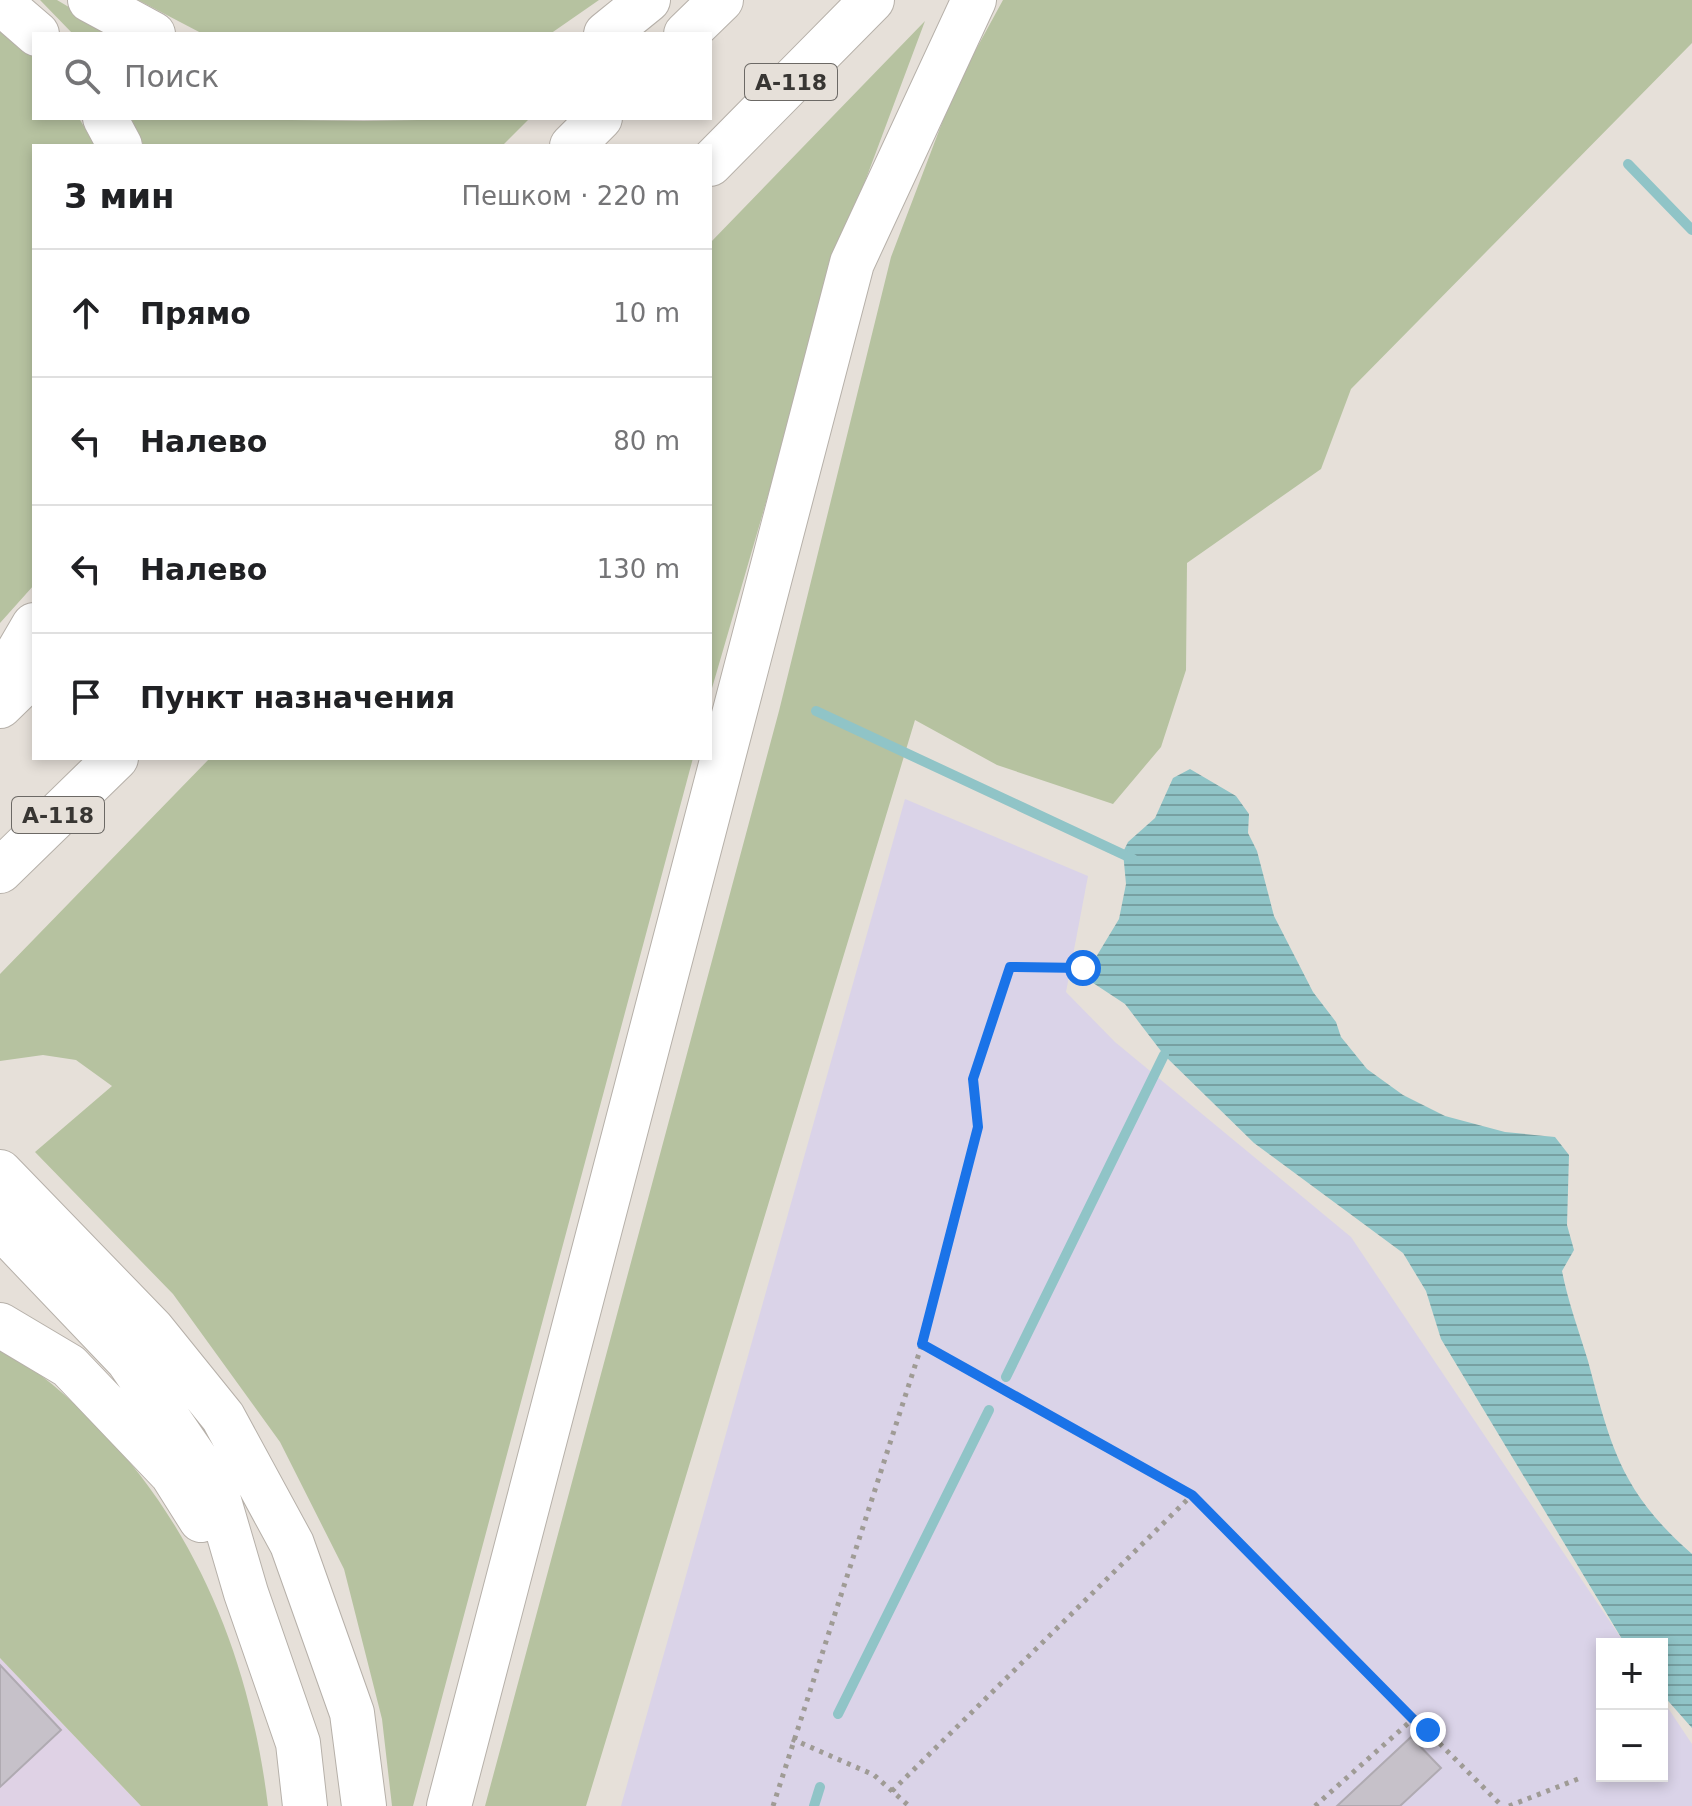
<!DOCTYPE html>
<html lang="ru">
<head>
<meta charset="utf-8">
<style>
	body { margin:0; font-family:"DejaVu Sans",sans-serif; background:#f2f2f2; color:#202124 }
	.controls { position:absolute; right:24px; bottom:24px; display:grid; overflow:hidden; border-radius:0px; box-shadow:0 4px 12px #0003 }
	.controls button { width:72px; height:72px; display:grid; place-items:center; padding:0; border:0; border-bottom:2px solid #e0e0e0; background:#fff; color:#202124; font:40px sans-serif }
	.stop { position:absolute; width:24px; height:24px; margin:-18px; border:6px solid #1a73e8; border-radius:50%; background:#fff }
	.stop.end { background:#1a73e8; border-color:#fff; box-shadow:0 2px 8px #0008 }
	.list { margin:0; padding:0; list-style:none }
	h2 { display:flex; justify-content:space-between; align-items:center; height:104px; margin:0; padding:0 32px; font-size:34px }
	h2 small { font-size:26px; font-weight:400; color:#757577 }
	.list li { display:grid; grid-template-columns:52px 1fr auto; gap:24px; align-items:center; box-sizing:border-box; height:128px; padding:0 32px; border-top:2px solid #e0e0e0 }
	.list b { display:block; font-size:30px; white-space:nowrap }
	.list em { font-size:26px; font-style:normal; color:#757577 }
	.icon { flex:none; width:44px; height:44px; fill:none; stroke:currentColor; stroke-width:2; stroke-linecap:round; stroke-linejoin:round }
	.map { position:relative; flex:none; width:1692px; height:1806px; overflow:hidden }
	.search { position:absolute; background:#fff; box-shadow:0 4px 12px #0003; left:32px; top:32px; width:680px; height:88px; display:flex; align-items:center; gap:20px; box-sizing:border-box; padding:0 28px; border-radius:0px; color:#757577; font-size:30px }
	.panel { position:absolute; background:#fff; box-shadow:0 4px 12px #0003; left:32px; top:144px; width:680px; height:616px; border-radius:0px }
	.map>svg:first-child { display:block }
</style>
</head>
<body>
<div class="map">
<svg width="1692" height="1806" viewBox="0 0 1692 1806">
	<defs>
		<pattern id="water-rules" width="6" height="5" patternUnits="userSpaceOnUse" patternTransform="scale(2)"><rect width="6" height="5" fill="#90c4c7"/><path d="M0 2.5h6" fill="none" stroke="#77a0a2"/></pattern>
	</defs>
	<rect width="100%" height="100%" fill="#e6e0d9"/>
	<path fill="#dad3e8" d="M905,799L1088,876L1066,992L1115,1042L1351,1237L1625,1644H1602V1776H1662V1699L1692,1744V1806H621Z"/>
	<path fill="#dfd2e5" d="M0,1658L141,1806H0Z"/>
	<path fill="#b6c2a0" d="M40,0H57L114,34H73Z
		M138,0H599L550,34H203Z
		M1003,0H1692V43L1351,389L1321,469L1187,563L1186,670L1161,747L1113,804L997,765L915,720L586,1806H485L779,711L891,257L956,86Z
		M925,21L839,251L710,695V243Z
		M0,26L34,57V118H79L95,146H34V585L0,623Z
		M131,118L364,121L530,118L502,146H144Z
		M210,758H693L413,1806H392L382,1719L344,1569L280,1442L173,1294L35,1152L112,1086L76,1060L43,1055L0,1061V974Z
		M0,1346C162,1452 245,1617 268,1806H141L0,1658Z"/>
	<path fill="url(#water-rules)" d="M1190,769L1236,796L1249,814L1248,833L1257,851L1274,916L1313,992L1336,1022L1341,1037L1367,1069L1403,1095L1445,1116L1505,1132L1555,1137L1569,1155L1567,1225L1574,1250L1562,1271C1568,1302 1579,1331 1588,1361C1611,1447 1621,1492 1692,1554V1728L1662,1694V1644H1625L1441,1339L1426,1291L1403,1253L1254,1143L1164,1055L1125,1004L1084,977L1119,919L1126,884L1123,852L1128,842L1155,818L1173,778Z"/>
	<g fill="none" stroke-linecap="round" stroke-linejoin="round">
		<path stroke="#90c4c7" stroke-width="10" d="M1628,164L1692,230
			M816,711L1133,859
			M1006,1377L1164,1055
			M838,1714L989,1410
			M814,1806L820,1787"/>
	</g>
	<path fill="#c6c1c9" stroke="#afaab1" stroke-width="2" d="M0,1665L61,1730L0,1787Z
		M1411,1737L1441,1768L1400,1806H1337Z"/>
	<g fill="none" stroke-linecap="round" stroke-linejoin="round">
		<defs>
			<path id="primary" d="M90,0L153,34
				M0,2L37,34
				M606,34L648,0
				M105,118L120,146
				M0,683L34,625
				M0,1172L152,1329L223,1417L292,1544L352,1713L364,1806
				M0,1226L128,1360L215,1487L246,1593L298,1743L305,1806
				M0,1325L69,1366L172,1474L201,1520
				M449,1806L852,263L974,0"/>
			<path id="motorway" d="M686,34L721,0
				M572,146L600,118
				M710,164L872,0
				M0,706L34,673
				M0,871L116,758"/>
		</defs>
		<use href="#primary" stroke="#b6b0a9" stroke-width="46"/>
		<use href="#motorway" stroke="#b6b0a9" stroke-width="46"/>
		<path stroke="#9f9b95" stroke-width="5" stroke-dasharray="4 6" stroke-linecap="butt" d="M922,1344L1192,1495L1502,1806
			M792,1739L874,1775L909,1806
			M892,1791L1192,1495
			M773,1806L922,1344L978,1127L973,1079L1010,967L1083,968
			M1315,1806L1413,1719
			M1509,1806L1578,1779"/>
		<use href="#primary" stroke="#fff" stroke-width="44"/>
		<use href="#motorway" stroke="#fff" stroke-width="44"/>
	</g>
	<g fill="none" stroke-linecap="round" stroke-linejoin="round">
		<path stroke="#1a73e8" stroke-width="10" d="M1083,968L1010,967L973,1079L978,1127L922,1344L1192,1495L1413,1719L1428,1730"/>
	</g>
	<g text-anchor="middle" stroke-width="6" stroke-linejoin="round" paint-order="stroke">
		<g fill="#e6e0d9" stroke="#6c6965" stroke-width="2">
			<rect x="745" y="64" width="92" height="36" rx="6"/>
			<rect x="12" y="797" width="92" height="36" rx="6"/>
		</g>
		<g font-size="22" font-weight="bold" fill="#383633">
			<text x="791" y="90">А-118</text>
			<text x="58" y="823">А-118</text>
		</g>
	</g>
</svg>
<div class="controls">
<button>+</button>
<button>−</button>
</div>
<div class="stop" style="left:1083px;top:968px"></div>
<div class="stop end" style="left:1428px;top:1730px"></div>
<div class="search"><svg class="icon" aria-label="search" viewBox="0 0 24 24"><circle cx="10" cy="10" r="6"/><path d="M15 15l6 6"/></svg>Поиск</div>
<section class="panel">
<h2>3 мин<small>Пешком · 220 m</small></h2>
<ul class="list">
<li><svg class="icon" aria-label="ahead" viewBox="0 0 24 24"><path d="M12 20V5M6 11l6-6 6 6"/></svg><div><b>Прямо</b></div><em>10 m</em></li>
<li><svg class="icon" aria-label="left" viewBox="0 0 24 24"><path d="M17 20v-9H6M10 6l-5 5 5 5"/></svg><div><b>Налево</b></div><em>80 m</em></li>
<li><svg class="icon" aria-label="left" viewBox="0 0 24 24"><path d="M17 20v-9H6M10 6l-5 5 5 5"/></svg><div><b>Налево</b></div><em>130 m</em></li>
<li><svg class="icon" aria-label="arrive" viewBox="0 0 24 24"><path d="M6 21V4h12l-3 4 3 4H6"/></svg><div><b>Пункт назначения</b></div></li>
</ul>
</section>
</div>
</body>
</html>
